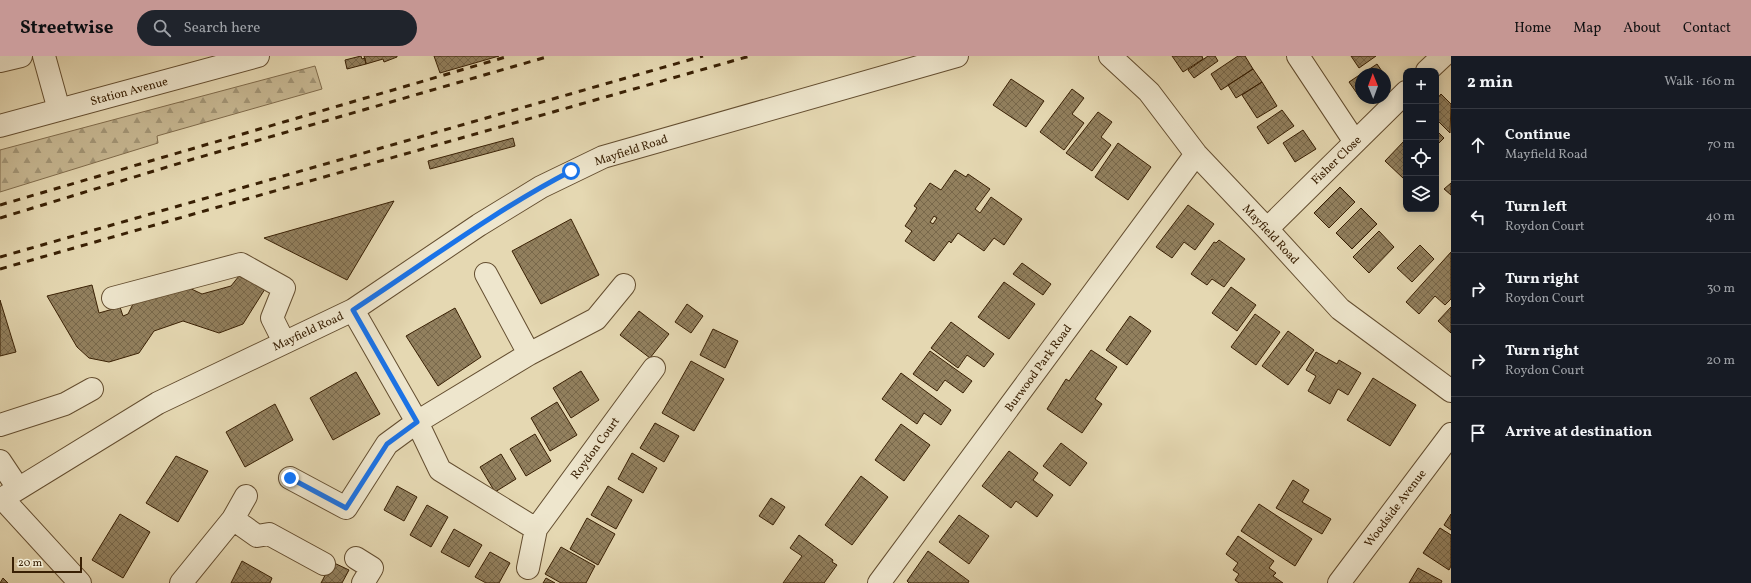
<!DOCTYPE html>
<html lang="en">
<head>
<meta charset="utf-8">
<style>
	body { margin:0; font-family:Vollkorn,serif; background:#20242c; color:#f1f3f6 }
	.controls { position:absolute; right:12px; top:12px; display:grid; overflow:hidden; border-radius:8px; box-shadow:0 2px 10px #0003 }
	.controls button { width:36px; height:36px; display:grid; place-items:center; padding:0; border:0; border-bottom:1px solid #363941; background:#171b24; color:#f1f3f6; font:20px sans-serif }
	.compass { position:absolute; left:1355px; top:12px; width:36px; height:36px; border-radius:50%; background:#171b24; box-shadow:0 2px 10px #0003; rotate:359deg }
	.scale { position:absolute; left:12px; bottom:10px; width:70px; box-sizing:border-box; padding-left:4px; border:2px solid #392004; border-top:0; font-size:11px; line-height:14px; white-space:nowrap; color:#392004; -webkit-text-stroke:3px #eee6cd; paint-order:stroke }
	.stop { position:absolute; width:12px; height:12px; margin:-9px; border:3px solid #1a73e8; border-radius:50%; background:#fff }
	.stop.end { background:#1a73e8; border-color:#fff; box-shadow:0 1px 4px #0008 }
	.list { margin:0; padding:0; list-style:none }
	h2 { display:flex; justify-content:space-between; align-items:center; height:52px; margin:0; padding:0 16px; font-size:17px }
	h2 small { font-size:13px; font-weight:400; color:#9ea1a6 }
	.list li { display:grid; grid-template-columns:26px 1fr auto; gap:12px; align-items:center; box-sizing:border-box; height:72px; padding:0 16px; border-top:1px solid #363941 }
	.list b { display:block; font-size:15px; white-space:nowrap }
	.list p { margin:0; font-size:13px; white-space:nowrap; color:#9ea1a6 }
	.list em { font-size:13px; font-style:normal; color:#9ea1a6 }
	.icon { flex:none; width:22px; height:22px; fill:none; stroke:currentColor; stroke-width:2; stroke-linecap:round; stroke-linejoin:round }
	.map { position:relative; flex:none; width:1451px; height:527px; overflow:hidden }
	header { display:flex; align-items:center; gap:24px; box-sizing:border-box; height:56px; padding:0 20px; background:#c59692; color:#111 }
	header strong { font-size:19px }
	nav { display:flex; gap:22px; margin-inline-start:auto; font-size:14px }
	.search { width:280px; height:36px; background:#20242c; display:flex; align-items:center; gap:10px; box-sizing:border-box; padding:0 14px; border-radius:22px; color:#9ea1a6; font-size:15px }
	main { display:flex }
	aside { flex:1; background:#171b24 }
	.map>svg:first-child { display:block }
</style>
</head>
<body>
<header>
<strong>Streetwise</strong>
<div class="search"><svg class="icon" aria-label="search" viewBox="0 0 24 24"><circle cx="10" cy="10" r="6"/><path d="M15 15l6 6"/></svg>Search here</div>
<nav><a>Home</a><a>Map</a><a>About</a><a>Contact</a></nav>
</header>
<main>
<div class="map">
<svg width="1451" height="527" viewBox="0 0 1451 527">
	<defs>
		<pattern id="forest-firs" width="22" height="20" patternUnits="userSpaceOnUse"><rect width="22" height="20" fill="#c8b994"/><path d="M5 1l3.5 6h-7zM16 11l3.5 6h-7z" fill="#a39677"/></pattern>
		<pattern id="building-cross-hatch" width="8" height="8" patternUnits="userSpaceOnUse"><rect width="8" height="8" fill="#92805e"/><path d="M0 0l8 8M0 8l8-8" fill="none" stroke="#78684b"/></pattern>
	</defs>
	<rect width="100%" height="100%" fill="#e5d8b2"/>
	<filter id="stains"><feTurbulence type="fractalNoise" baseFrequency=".005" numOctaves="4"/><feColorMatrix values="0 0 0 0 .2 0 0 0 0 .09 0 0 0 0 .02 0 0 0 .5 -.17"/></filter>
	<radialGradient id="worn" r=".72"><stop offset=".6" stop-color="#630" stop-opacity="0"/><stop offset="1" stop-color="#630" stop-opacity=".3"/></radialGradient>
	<path fill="url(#forest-firs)" stroke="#806c4c" d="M315,10L322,33L157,80L158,87L0,136V94Z"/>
	<path fill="url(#building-cross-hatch)" stroke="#392004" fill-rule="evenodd" d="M361,0L362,3L365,2L366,8L347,13L345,4Z
		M364,0H397V1L384,6L383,3L366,8Z
		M434,0H499L440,17Z
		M1172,0H1202L1203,3L1183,16Z
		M1208,0H1215L1218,5L1194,22L1188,14Z
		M1238,0H1245L1253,13L1221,34L1211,18Z
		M1351,0H1376L1359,12Z
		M1377,8L1384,18H1362Z
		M1253,13L1262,26L1236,42L1228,29Z
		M1361,18V42H1363L1361,43L1349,26Z
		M1011,23L1044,45L1026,71L993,49Z
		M1262,26L1277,50L1257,62L1242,39Z
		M1072,33L1084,42L1072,58L1084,67L1064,94L1040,76Z
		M1441,38L1451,48L1450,77L1436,63V44Z
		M1282,54L1294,70L1268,88L1257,71Z
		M1098,56L1112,66L1101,81L1111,89L1092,115L1066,97Z
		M1303,74L1316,93L1295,106L1283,87Z
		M1436,74L1444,82L1436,90Z
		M513,82L515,90L430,113L428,105Z
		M1406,83V121L1404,123L1385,105Z
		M1118,87L1151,111L1128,144L1095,121Z
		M955,114L966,121L968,118L990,133L975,153L980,157L991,141L1022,163L1004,189L994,182L984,195L958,177L951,187L949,185L934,205L905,185L912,175L905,170L917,152L914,150L930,127L941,134ZM934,160L937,162L933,168L930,166Z
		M1451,127V139L1444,133Z
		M1340,131L1355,146L1329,172L1314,157Z
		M394,145L347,224L264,182Z
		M1188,149L1214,168L1195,194L1184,186L1172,202L1156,191Z
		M1361,152L1377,168L1352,193L1336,177Z
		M571,163L599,219L541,248L512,195Z
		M1379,175L1394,191L1369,217L1353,201Z
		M1219,184L1245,203L1224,231L1212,223L1207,229L1191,218L1214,186L1216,187Z
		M1420,189L1434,203L1412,226L1397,212Z
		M1451,196V243L1445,249L1435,240L1419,258L1406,246Z
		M1022,207L1051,228L1043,239L1013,218Z
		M239,220L265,233L243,268L219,277L183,265L154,275L139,297L109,306L89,302L77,291L47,240L92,229L99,257L120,251L123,260L128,258L136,242L183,229L202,238L231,230Z
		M1004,226L1035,248L1009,283L978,261Z
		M1231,231L1256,249L1237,275L1212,257Z
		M0,244L16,296L0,300Z
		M687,248L703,260L691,277L675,266Z
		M1451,251V277L1438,265Z
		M455,252L481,301L438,330L406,280Z
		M639,255L669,278L650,302L620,279Z
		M1255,258L1280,276L1256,309L1231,291Z
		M1130,260L1151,275L1127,309L1106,294Z
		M951,266L994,298L984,311L967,299L958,312L931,292Z
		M713,273L738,285L725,312L700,299Z
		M1288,275L1314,294L1288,329L1262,310Z
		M1091,294L1117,311L1095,343L1102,348L1082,377L1047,353L1066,323L1069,325Z
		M930,295L972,325L963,337L945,324L937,335L913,318Z
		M1316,296L1337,308L1339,304L1361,317L1348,339L1338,333L1330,348L1308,335L1316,320L1306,314Z
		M691,305L724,323L694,375L662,357Z
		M581,315L599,344L571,362L553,332Z
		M356,316L380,358L333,384L310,342Z
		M901,317L951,354L941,369L924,357L917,368L882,343Z
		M1373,322L1416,349L1390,390L1347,364Z
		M557,346L577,379L550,395L531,362Z
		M275,348L293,384L245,411L226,376Z
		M655,367L679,380L664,406L640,392Z
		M901,368L930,389L904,425L875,404Z
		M535,378L551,405L526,420L510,393Z
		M1061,387L1087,407L1070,430L1043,410Z
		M1009,395L1038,417L1033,424L1053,439L1037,461L1016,445L1011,452L982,430Z
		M632,397L657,412L643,437L618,423Z
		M501,398L516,423L495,436L480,411Z
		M176,400L208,415L178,466L146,447Z
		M861,420L888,441L852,489L825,469Z
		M1293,424L1309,434L1302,446L1331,463L1322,478L1276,452Z
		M397,430L417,441L404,465L384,454Z
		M608,430L632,444L616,473L591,459Z
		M771,442L785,451L773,469L759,460Z
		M1259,448L1312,483L1295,510L1241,475Z
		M427,449L448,461L431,491L410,479Z
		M120,458L150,476L123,522L92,504Z
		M1451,458V474L1444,469Z
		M959,459L989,480L969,508L939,486Z
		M587,462L615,478L598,509L570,493Z
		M1440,472L1451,479V510L1449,514L1423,497Z
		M454,473L482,489L469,511L441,496Z
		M799,479L833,504L832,506L837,509L824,527H783L802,500L790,492Z
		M1238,480L1274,505L1269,512L1276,517L1273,520L1283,527H1239L1235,524L1239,518L1233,514L1238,507L1226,498Z
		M561,491L595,510L586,527H561L545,518Z
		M928,495L969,525L968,527H909L907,525Z
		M490,496L510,507L499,527H486L475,521Z
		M242,505L272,522L270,527H231Z
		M332,506L349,514L342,527H321Z
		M1418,512L1442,525L1441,527H1409Z
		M3,522L8,527H0Z
		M546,522L555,527H543Z"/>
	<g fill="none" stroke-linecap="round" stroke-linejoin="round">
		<defs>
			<path id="minor" d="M44,0L59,54
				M1110,0L1149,36L1196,98L1267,173L1340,253L1451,335
				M1298,0L1355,86
				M0,5L21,0
				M1427,15L1443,0
				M0,70L258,0
				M1267,173L1406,36
				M486,218L529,298
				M113,242L241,208L284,232L272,262L284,286
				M0,369L65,348L92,333
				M0,405L18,432
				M290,422L346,452L387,388L417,366L353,254
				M246,440L233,463L257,480L269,478L324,508
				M2,442L80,527
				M0,444L158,347L353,254L479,169L541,131L603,101L957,0
				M536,473L440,414L417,366L529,298L596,263L624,229
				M356,502L372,512L363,527
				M528,512L536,473L654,312
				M181,527L233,463
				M879,527L1196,98
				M1339,527L1451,378"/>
		</defs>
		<use href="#minor" stroke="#644e30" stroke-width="24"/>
		<use href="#minor" stroke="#eee6cd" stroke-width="22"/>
		<path stroke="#392004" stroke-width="3" stroke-dasharray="7 7" stroke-linecap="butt" d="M0,149L509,0
			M0,162L190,104L550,0
			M0,201L703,0
			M0,213L750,0"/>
	</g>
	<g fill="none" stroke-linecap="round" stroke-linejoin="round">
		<path stroke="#1a73e8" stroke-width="5" d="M290,422L346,452L387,388L417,366L353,254C425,207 494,155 571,115"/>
	</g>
	<g text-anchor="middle" stroke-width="3.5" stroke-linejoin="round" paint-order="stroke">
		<g font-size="12" fill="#392004" stroke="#eee6cd">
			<text transform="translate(129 35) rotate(-15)" y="4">Station Avenue</text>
			<text transform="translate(631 94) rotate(-18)" y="4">Mayfield Road</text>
			<text transform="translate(1336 104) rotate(-44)" y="4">Fisher Close</text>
			<text transform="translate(1271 178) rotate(47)" y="4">Mayfield Road</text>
			<text transform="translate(308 275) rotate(-25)" y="4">Mayfield Road</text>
			<text transform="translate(1038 312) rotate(-54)" y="4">Burwood Park Road</text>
			<text transform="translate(595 392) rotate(-54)" y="4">Roydon Court</text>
			<text transform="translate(1395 452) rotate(-53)" y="4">Woodside Avenue</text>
		</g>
	</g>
	<rect width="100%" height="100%" filter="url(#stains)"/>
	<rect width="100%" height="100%" fill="url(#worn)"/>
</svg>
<div class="controls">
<button>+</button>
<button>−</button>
<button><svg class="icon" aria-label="locate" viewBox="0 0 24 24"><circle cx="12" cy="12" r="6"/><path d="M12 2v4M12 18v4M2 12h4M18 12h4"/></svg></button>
<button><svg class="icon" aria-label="layers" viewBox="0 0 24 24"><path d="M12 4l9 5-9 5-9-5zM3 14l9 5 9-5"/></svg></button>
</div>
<svg class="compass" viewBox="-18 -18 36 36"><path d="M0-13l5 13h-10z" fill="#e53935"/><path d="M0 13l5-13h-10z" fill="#9ea1a6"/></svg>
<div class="scale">20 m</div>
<div class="stop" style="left:571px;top:115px"></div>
<div class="stop end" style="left:290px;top:422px"></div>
</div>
<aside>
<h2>2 min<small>Walk · 160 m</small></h2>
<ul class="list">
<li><svg class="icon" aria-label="ahead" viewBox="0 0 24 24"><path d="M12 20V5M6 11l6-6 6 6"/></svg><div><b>Continue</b><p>Mayfield Road</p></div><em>70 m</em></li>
<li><svg class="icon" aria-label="left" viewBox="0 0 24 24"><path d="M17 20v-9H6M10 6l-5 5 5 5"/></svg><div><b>Turn left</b><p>Roydon Court</p></div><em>40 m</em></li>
<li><svg class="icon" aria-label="right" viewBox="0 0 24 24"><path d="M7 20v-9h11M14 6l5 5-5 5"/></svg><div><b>Turn right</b><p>Roydon Court</p></div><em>30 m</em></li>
<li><svg class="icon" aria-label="right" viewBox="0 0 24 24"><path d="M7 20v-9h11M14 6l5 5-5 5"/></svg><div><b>Turn right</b><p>Roydon Court</p></div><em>20 m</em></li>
<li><svg class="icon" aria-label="arrive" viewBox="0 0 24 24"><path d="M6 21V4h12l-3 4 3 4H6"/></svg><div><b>Arrive at destination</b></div></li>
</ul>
</aside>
</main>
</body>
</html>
